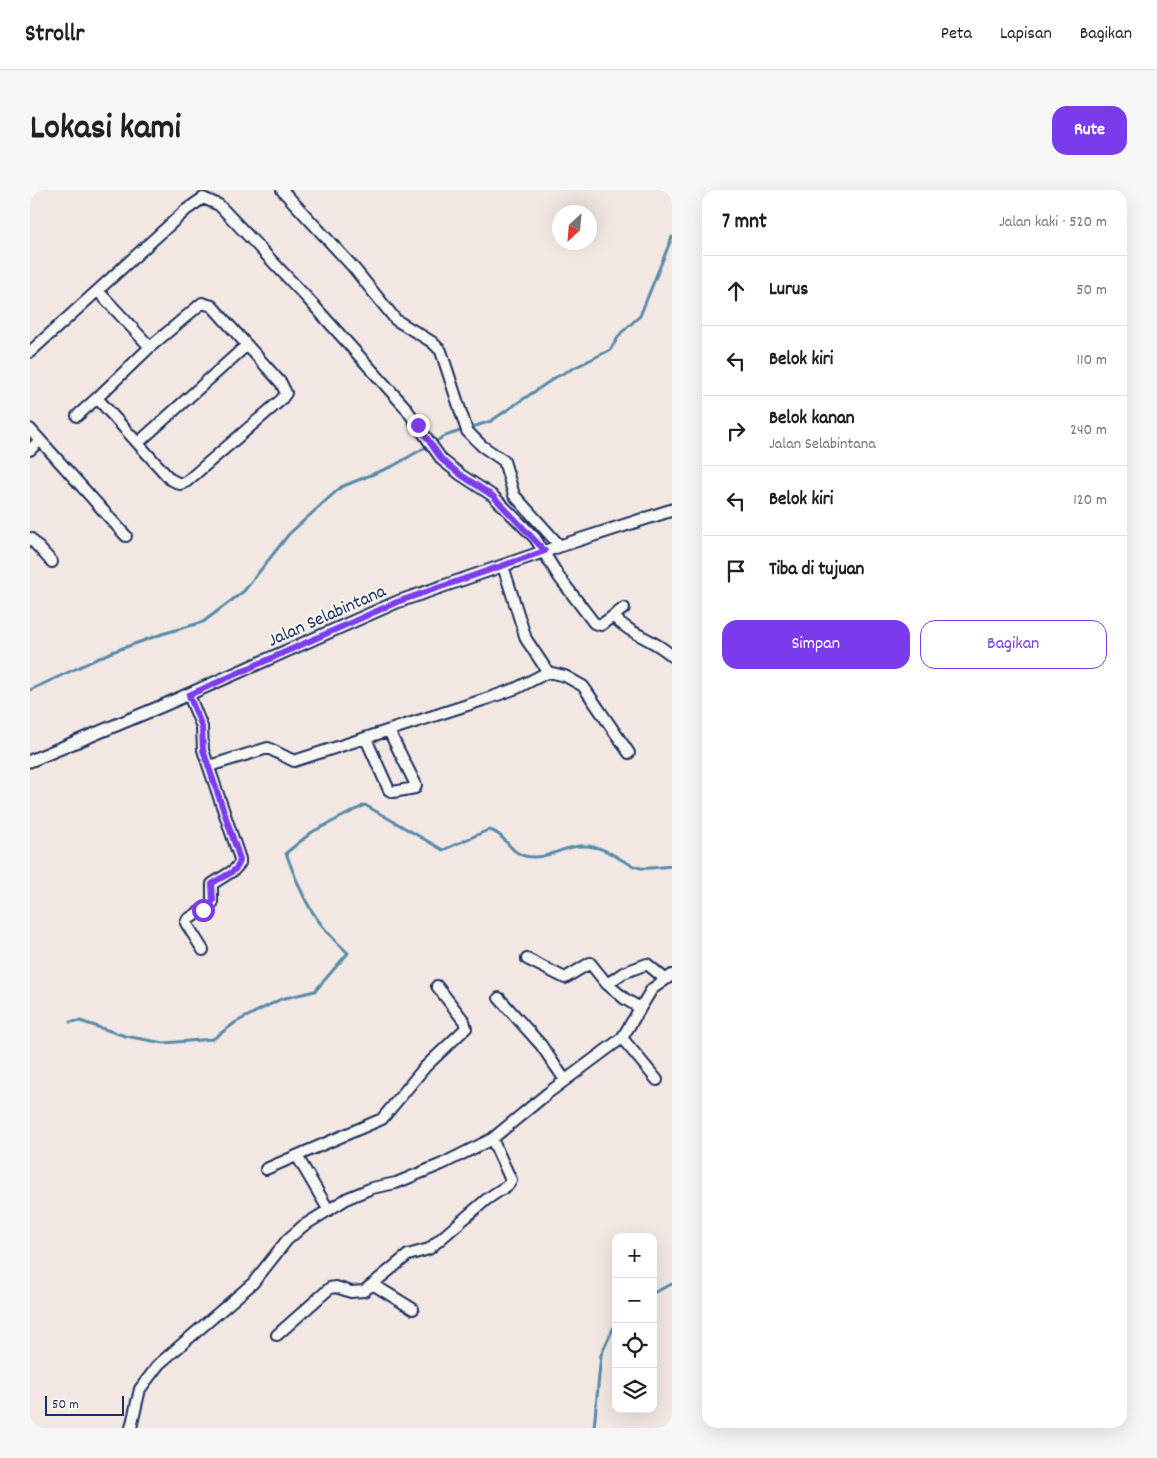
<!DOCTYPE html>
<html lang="id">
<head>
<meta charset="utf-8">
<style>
	body { margin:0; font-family:Dekko,sans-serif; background:#f6f6f6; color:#202124 }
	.controls { position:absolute; right:15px; bottom:15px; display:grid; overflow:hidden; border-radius:10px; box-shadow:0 5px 20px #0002 }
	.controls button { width:45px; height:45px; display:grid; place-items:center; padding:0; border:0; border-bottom:1px solid #e0e0e0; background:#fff; color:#202124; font:25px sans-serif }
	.compass { position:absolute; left:522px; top:15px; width:45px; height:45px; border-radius:50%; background:#fff; box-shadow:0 5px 20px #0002; rotate:206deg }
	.scale { position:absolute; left:15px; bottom:12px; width:79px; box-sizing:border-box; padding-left:5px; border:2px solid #1b2f5e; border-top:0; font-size:14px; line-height:18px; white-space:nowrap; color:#1b2f5e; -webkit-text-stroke:4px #f6f6f2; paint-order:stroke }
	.stop { position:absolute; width:15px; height:15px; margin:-11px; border:4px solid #7c3aed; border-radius:50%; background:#fff }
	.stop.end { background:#7c3aed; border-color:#fff; box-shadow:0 1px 5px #0008 }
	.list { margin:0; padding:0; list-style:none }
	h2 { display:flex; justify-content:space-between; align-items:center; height:65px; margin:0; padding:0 20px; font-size:21px }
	h2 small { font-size:16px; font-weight:400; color:#757577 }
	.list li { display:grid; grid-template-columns:32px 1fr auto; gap:15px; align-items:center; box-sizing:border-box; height:70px; padding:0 20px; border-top:1px solid #e0e0e0 }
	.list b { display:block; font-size:19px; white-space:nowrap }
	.list p { margin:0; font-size:16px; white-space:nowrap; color:#757577 }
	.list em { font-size:16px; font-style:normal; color:#757577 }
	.actions { display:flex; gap:10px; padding:15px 20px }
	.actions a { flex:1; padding:11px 0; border:1px solid #7c3aed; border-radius:15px; text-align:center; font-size:18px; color:#7c3aed }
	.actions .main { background:#7c3aed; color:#fff }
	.icon { flex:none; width:28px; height:28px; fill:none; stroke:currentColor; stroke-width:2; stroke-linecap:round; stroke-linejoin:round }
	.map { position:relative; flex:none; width:642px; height:1238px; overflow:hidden; border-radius:15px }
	header { display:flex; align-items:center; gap:30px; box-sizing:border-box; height:70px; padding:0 25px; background:#fff; border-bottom:1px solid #e0e0e0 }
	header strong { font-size:24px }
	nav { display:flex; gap:28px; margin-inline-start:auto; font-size:18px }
	.intro { display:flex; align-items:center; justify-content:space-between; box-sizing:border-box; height:120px; padding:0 30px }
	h1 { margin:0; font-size:35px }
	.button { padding:12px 22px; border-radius:15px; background:#7c3aed; color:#fff; font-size:18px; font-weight:700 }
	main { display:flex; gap:30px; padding:0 30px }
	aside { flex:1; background:#fff; border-radius:15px; box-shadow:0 5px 20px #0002 }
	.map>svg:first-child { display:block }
</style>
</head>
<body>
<header>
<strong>Strollr</strong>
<nav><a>Peta</a><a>Lapisan</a><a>Bagikan</a></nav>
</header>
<div class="intro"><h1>Lokasi kami</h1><a class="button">Rute</a></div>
<main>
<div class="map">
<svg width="642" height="1238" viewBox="0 0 642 1238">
	<rect width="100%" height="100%" fill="#f2e7e2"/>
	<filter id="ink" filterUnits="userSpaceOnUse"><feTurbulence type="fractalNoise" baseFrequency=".02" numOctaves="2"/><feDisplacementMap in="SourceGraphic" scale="10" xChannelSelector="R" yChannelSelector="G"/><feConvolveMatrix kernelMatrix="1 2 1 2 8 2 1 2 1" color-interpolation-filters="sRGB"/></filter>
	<g filter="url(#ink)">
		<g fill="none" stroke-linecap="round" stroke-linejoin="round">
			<path stroke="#578bab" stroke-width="3" d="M0,500L82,462L132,444L173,432L214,401L259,344L311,297L363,276L415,246L461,231L526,187L580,160L591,143L610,126L642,47
				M40,832L50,831L95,846L134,853L183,849L206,832L251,809L285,801L318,763C283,732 272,707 256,663L282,642L335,615L413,660L458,640C475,642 479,663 495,666C518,671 533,655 554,656C580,656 592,675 611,678C621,679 632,677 642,676
				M623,1103L642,1094
				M564,1238L571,1165L586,1132"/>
			<defs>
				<path id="minor" d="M252,0L323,77L366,130L402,152L411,161L437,241L452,256L474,271L484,305L530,356
					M68,101L120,157
					M172,113L182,116L251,193L256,203L251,210L156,292L150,294L140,289L67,208L120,157Z
					M0,162L156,20L173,8L189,15L278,109L375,217L412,270L431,285L463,306L505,348L529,387L564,433L571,435L594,418
					M47,226L67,208
					M0,239L10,250L0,260
					M10,250L96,346
					M108,253L217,155
					M0,348L22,372
					M473,376L496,449L518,482L535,486L553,496L599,563
					M584,427C602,446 623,448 642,466
					M159,505L172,537L173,560L210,669V673L204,680L182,694V714L157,730L156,733L173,760
					M336,549L359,600L363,602L385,598L386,595L359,541
					M179,576L238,558L264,571L459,508L487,498L518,482
					M497,769L535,788L560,773L577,794L593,783L617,774L635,789
					M577,794L595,809L610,818
					M469,808L511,855L535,890
					M592,848L627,890
					M267,966L298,1019
					M236,979L352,929L395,877L436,838L434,831L407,796
					M344,1095L383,1119
					M247,1145L300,1098L306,1097L321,1102L334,1101L378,1065L399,1059L457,1009L478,995L481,990L462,949
					M101,1238L110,1199L129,1174L223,1093L257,1050L273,1036L318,1008L342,998L366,993L412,974L462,949L518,903L592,848L622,799L642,785"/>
				<path id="tertiary" d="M0,571L132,516L367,412L530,356L642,320"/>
			</defs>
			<use href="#minor" stroke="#1b2f5e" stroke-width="14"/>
			<use href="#tertiary" stroke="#1b2f5e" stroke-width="15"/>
			<use href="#minor" stroke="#f6f6f2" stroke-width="10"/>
			<use href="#tertiary" stroke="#f6f6f2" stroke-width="11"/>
		</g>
	</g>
	<g fill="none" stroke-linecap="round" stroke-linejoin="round" filter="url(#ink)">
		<path stroke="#7c3aed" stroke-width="6" d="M173,720L183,711L182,694C191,686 209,683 210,669L173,560L172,537L159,505L367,412L515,361L463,306L431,285L412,270L388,235"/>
	</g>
	<g text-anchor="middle" stroke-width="4" stroke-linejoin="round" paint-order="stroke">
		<g font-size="19" fill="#1b2f5e" stroke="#f6f6f2">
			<text transform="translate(296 424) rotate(-24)" y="7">Jalan Selabintana</text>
		</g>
	</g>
</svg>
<div class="controls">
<button>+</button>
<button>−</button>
<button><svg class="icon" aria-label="locate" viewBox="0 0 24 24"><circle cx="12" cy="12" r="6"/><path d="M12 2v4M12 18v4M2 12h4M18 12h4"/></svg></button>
<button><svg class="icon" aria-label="layers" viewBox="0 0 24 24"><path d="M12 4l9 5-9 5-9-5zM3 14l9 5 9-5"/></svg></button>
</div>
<svg class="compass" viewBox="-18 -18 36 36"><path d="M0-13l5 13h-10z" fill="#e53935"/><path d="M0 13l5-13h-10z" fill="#757577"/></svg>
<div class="scale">50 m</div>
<div class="stop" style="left:173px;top:720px"></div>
<div class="stop end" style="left:388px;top:235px"></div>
</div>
<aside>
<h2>7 mnt<small>Jalan kaki · 520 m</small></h2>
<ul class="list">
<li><svg class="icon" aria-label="ahead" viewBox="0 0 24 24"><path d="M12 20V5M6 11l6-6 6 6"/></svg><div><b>Lurus</b></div><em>50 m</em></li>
<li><svg class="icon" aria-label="left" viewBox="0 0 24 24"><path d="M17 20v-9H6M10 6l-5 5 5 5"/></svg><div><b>Belok kiri</b></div><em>110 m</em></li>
<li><svg class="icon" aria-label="right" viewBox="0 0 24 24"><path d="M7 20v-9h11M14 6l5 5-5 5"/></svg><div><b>Belok kanan</b><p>Jalan Selabintana</p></div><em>240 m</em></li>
<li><svg class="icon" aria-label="left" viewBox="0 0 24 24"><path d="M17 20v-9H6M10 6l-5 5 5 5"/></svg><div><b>Belok kiri</b></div><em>120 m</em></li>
<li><svg class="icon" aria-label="arrive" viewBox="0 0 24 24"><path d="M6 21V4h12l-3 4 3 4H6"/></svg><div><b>Tiba di tujuan</b></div></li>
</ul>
<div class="actions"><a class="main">Simpan</a><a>Bagikan</a></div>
</aside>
</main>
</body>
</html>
